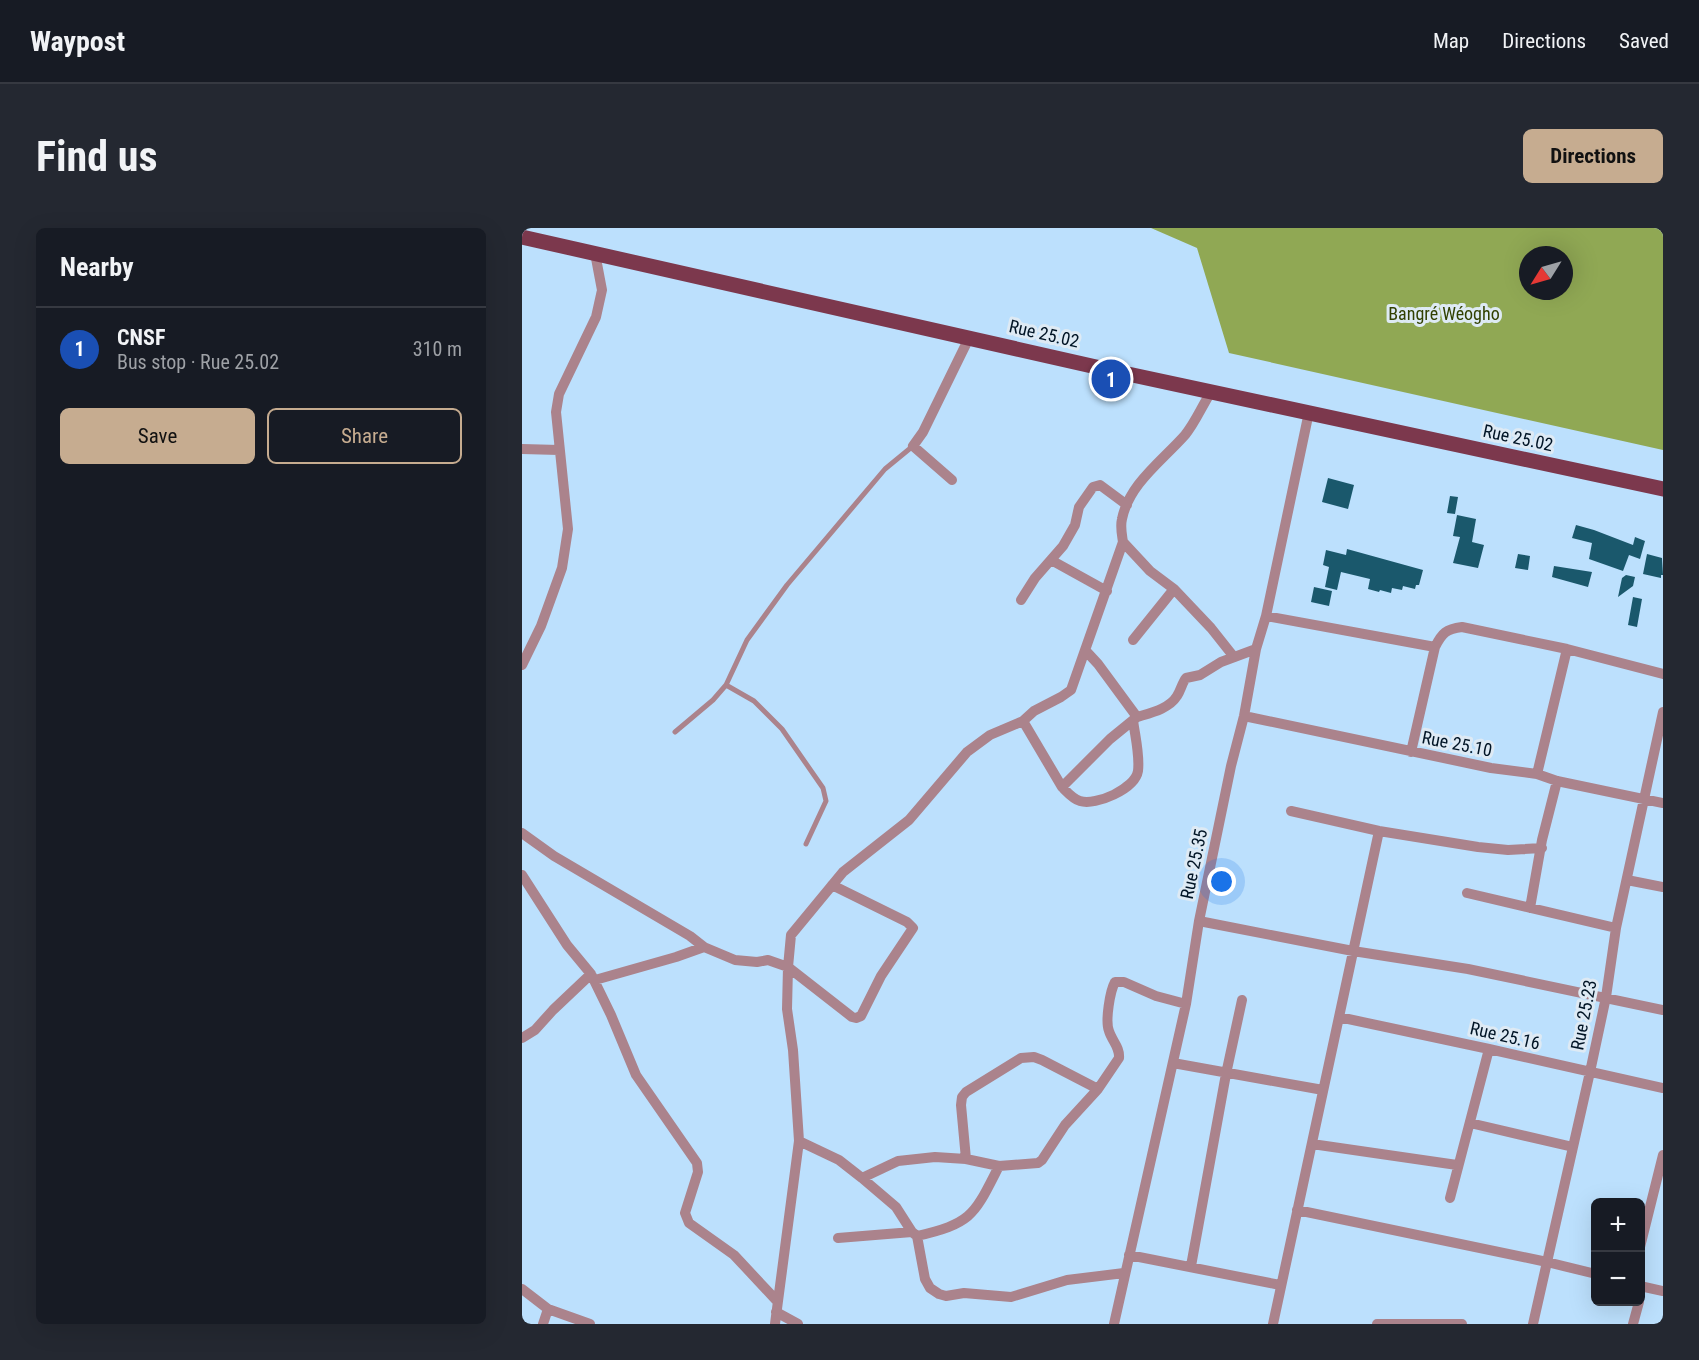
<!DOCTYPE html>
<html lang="en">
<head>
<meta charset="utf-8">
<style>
	body { margin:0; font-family:"Roboto Condensed",sans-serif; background:#242831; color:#f1f3f6 }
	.controls { position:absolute; right:18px; bottom:18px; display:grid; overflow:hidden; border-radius:9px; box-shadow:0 6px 24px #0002 }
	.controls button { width:54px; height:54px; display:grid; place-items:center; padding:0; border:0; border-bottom:2px solid #363941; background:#171b24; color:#f1f3f6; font:30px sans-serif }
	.compass { position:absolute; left:997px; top:18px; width:54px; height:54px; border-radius:50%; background:#171b24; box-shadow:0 6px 24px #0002; rotate:233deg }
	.you { position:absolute; left:700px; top:654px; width:21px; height:21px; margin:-15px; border:4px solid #fff; border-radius:50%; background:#1a73e8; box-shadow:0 0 0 9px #1a73e833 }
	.badge { display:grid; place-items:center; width:39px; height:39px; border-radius:50%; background:#c6ac90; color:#fff; font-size:20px; font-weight:700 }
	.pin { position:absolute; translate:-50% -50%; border:3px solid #fff; box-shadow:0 2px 6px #0006 }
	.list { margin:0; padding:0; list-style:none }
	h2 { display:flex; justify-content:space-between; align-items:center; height:78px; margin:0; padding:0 24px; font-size:26px }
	h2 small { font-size:20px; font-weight:400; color:#9ea1a6 }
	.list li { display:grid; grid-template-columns:39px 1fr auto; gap:18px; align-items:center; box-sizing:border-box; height:84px; padding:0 24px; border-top:2px solid #363941 }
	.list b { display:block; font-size:22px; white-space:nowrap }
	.list p { margin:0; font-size:20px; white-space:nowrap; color:#9ea1a6 }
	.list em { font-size:20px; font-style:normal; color:#9ea1a6 }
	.actions { display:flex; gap:12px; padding:18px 24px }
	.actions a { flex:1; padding:14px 0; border:2px solid #c6ac90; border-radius:9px; text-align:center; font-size:21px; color:#c6ac90 }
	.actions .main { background:#c6ac90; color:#111 }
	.map { position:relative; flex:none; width:1141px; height:1096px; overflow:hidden; border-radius:9px }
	header { display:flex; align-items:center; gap:36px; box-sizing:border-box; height:84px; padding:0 30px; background:#171b24; border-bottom:2px solid #363941 }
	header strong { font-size:28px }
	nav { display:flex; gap:33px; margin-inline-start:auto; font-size:21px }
	.intro { display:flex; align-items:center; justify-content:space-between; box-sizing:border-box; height:144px; padding:0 36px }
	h1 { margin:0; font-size:42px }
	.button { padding:15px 27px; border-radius:9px; background:#c6ac90; color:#111; font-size:21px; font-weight:700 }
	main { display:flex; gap:36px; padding:0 36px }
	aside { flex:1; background:#171b24; border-radius:9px; box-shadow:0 6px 24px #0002 }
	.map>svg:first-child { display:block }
</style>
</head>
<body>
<header>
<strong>Waypost</strong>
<nav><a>Map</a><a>Directions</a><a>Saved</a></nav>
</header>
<div class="intro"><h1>Find us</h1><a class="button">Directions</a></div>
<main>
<aside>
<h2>Nearby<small></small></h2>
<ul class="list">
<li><span class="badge" style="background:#1a4fb4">1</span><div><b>CNSF</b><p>Bus stop · Rue 25.02</p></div><em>310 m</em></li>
</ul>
<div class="actions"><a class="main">Save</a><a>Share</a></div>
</aside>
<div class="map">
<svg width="1141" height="1096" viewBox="0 0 1141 1096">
	<rect width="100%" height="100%" fill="#bce0fd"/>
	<path fill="#90a854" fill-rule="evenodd" d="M629,0H1141V222L707,125L675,20ZM1006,27H1042V63H1006Z"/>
	<path fill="#1a586c" d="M806,250L832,257L826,281L800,274Z
		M928,268L936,269L933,286L925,285Z
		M935,287L954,291L950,314L962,317L956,340L931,335L938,309L931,308Z
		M1054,297L1072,302L1111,317L1113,309L1123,313L1118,331L1107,327L1101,343L1067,331L1070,315L1050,310Z
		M825,321L901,342L897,357H894L893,361L881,358L880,362L870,360L869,365L858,362L857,364L846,361L848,351L819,344L815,362L803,359L807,339L801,337L804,322L824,327Z
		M996,326L1008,328L1006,342L993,340Z
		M1125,326L1140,330L1141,347H1139V350L1121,346Z
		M1032,338L1070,344L1066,359L1030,349Z
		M1104,347L1113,349L1111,358L1096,369L1100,350Z
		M792,359L810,363L807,378L789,374Z
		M1111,369L1120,371L1115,399L1106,397Z"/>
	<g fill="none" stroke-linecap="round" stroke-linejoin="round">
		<path stroke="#ab838c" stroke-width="5" d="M204,457L232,473L260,501L301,560L304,573L284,616
			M153,504L191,472L204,457L225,412L265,357L363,241L391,218"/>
		<path stroke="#ab838c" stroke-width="10" d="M0,221L37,222
			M430,252L391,218L401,204L447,110
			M601,314L628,343L652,361L689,400L712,429
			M529,332L585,363
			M499,372L513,350L541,318L553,297L557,279L571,259L578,257L605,277
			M744,388L913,419
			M611,412L652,361
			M563,422L576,436L615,489C628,485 647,481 655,468C659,462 660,455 664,450L678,447L699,434L734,421
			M0,437L19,398L40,340L46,301L34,184L37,166L74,89L80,62L73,25
			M722,488L969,540L1015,546L1035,553L1141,575
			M501,493L540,559L588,511L615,489
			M889,524L913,419C920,405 924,401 940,399L1045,421L1141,446
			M1015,546L1045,421
			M540,559C545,564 551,571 558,573C574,578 613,561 616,543C618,527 613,508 611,492
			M769,583L857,603L956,619L986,622L1020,620
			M0,605L32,628L168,708L182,719
			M0,647L45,717L69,746L89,787L114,847L175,935L176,944L163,985L167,995L212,1027L255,1073
			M1105,652L1141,659
			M310,657L385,694L391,700L359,748L339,788L334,790L330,789L266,739L269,707L321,644L387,592L445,524L468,507L501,493L512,483L539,469L549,462L601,314C600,307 598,299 600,291C607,256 640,233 663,207C673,195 680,178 689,164
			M945,665L1094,700
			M1008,680L1020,612L1035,553
			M677,693L831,723L946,741L1141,782
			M73,752L154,729L182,719L213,732L235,734L246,732L266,739L265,781L271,822L277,913L253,1096
			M817,789L967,821L1141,860
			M0,810L13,802L31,782L69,746
			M651,835L801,862
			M948,895L1051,919
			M277,913L317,932L340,950L374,979L390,1004L395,1008L403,1051L408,1060L417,1066L424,1068L442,1065L489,1069L545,1052L602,1045
			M790,916L935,937
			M444,931L439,877L440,869L444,864L499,830L512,829L520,832L576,861
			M340,950L376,933L413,929L444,931L477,938L516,935L520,932L543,897L576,861L597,830C598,819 590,813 587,803C583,793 588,763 593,754H602L634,768L664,776
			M928,970L967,821
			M775,982L1025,1034L1074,1046
			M395,1008C451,995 452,987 477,938
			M316,1010L390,1004
			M1118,1019L1141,927
			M607,1027L758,1057
			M669,1038L704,846L720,772
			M1118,1058L1141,1063
			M0,1061L26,1081
			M254,1084L276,1096
			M21,1096L26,1081L68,1096
			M592,1096L664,776L677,693L709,538L722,488L734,421L744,388L787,184
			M751,1096L857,603
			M855,1096H940
			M1011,1096L1068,844L1084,769L1094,700L1141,484
			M1111,1096L1117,1074"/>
		<path stroke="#7c384d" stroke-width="15" d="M0,9L592,143L1141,261"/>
	</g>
	<g text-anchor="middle" stroke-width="6" stroke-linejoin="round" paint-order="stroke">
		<g font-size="18" fill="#314000" stroke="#deeaf4">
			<text x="922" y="92">Bangré Wéogho</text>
		</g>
		<g font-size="18" fill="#001425" stroke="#deeaf4">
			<text transform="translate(522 106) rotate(13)" y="6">Rue 25.02</text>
			<text transform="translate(996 210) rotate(12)" y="6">Rue 25.02</text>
			<text transform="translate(935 516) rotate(11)" y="6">Rue 25.10</text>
			<text transform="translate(672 636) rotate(-78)" y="6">Rue 25.35</text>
			<text transform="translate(1062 787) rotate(-79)" y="6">Rue 25.23</text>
			<text transform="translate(983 808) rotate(13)" y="6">Rue 25.16</text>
		</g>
	</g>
</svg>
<div class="controls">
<button>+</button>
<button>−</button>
</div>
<svg class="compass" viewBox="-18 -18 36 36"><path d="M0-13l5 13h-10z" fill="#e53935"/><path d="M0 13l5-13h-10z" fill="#9ea1a6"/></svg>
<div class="you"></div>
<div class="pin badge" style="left:589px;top:151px;background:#1a4fb4">1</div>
</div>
</main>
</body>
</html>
